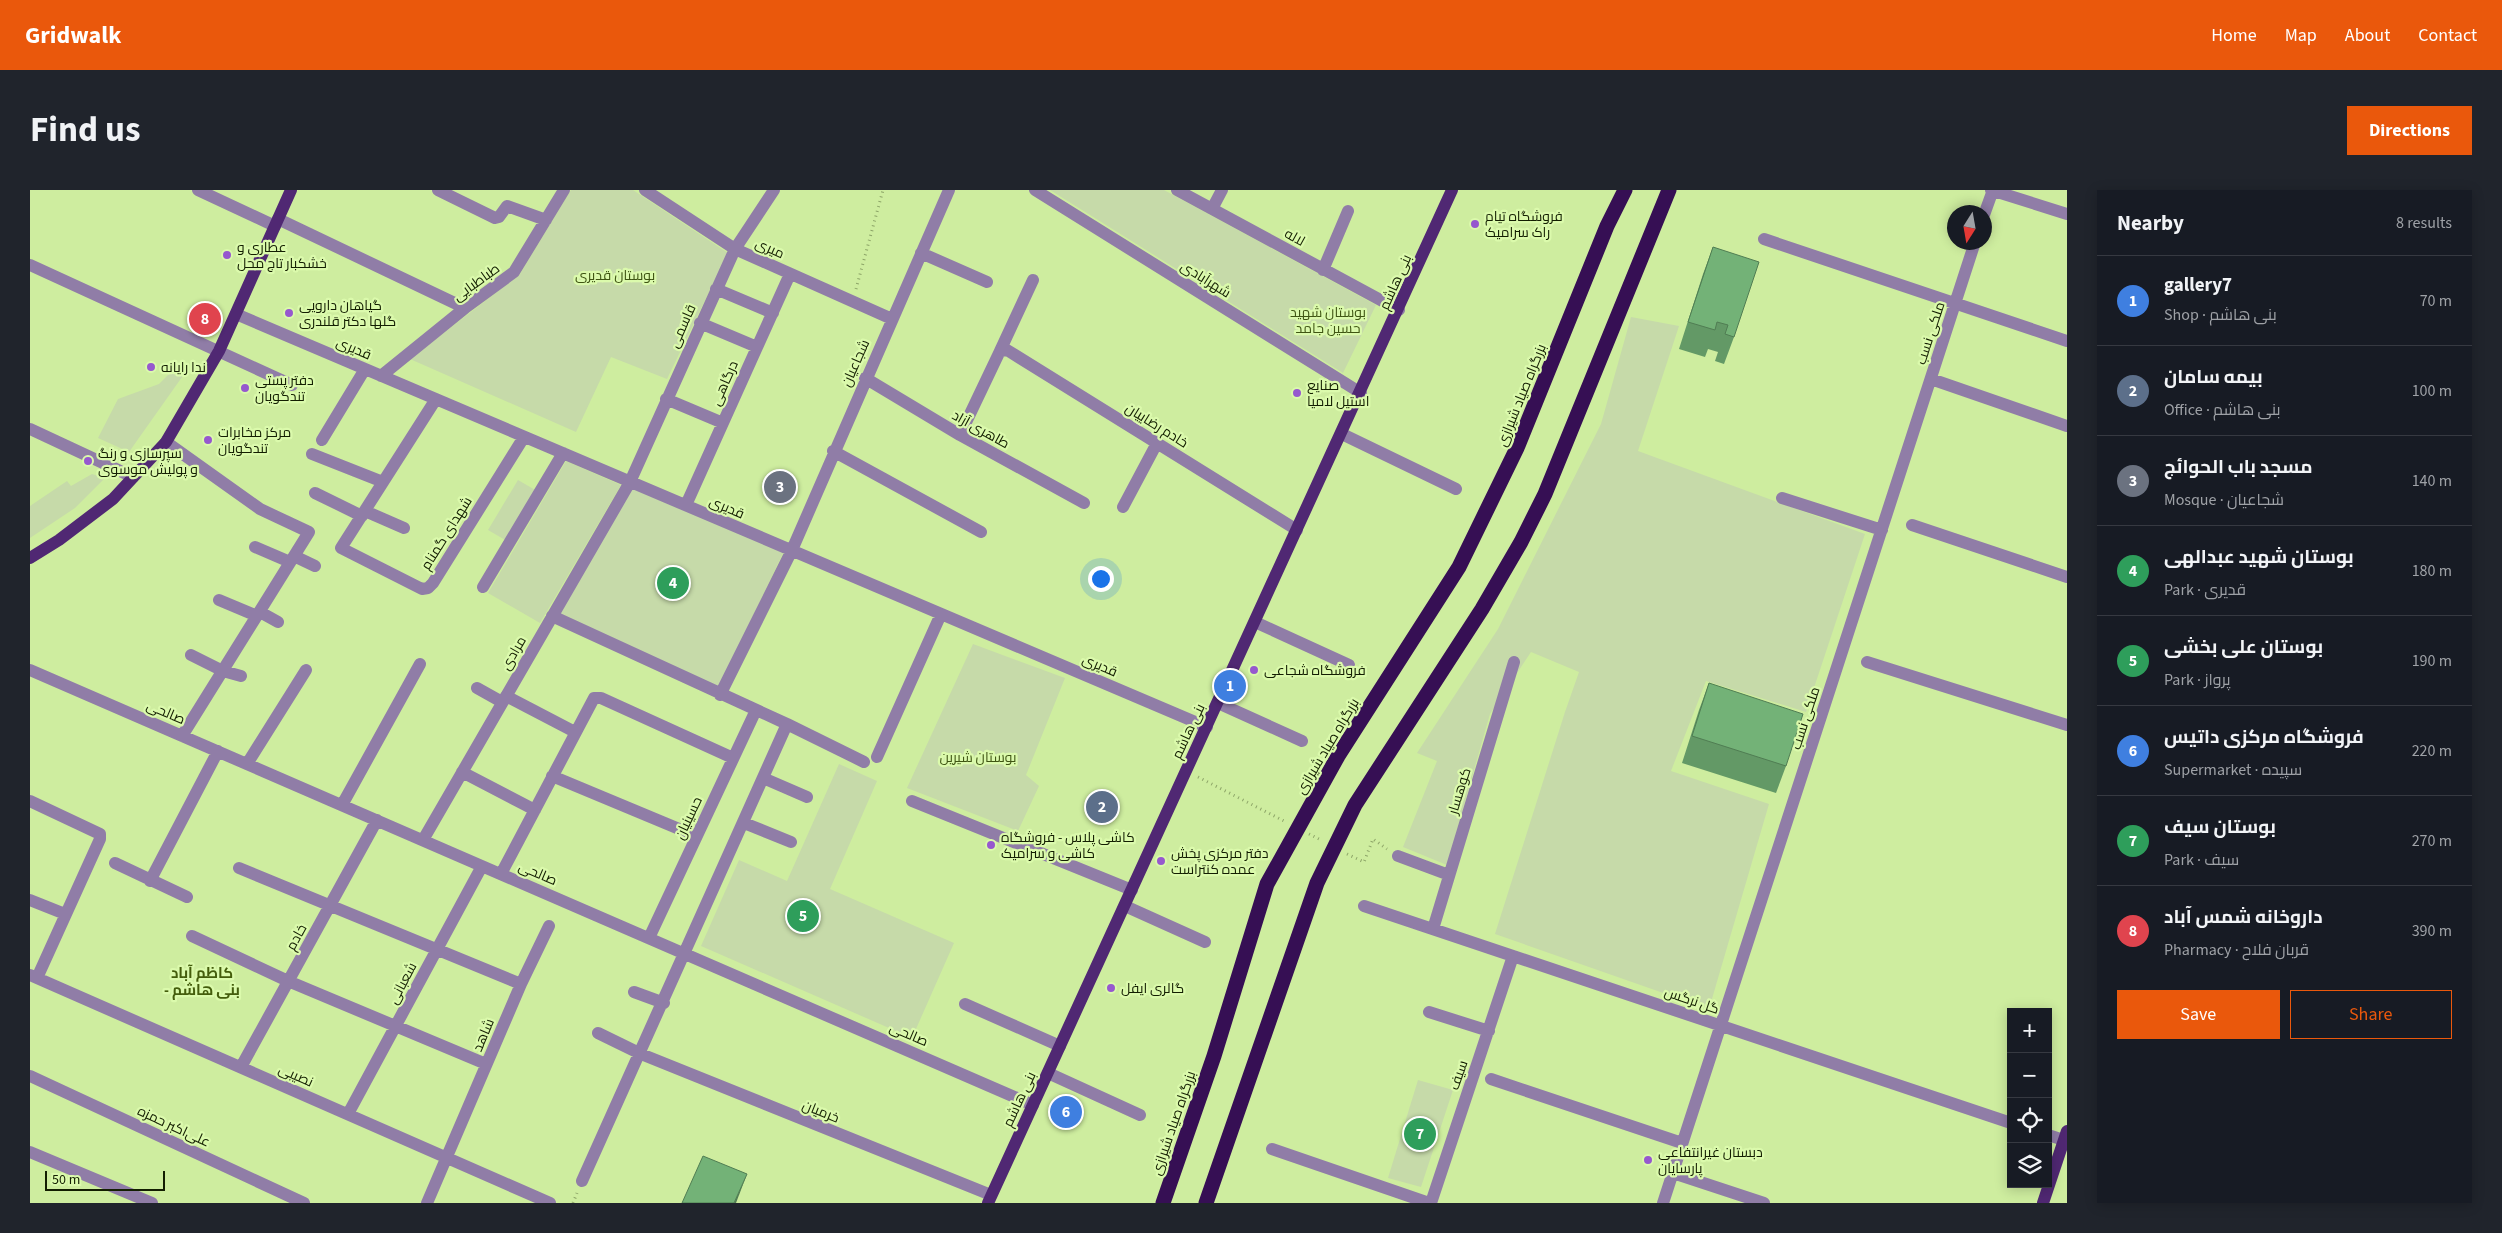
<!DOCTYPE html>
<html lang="en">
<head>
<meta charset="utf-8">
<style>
	body { margin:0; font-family:"Source Sans 3",Cairo,sans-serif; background:#20242c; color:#f1f3f6 }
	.controls { position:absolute; right:15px; bottom:15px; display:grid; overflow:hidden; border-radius:0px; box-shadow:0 2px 12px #0003 }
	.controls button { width:45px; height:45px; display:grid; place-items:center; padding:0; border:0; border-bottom:1px solid #363941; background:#171b24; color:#f1f3f6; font:25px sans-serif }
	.compass { position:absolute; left:1917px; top:15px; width:45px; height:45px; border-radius:50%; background:#171b24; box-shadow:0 2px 12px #0003; rotate:191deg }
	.scale { position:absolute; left:15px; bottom:12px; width:120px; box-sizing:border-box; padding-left:5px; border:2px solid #131e01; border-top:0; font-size:14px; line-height:18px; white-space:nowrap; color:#131e01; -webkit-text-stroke:4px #dbfaac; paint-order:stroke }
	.you { position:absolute; left:1070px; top:388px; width:18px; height:18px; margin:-12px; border:4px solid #fff; border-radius:50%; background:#1a73e8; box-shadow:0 0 0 8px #1a73e833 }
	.badge { display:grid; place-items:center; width:32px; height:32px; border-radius:50%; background:#ea580c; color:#fff; font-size:16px; font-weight:700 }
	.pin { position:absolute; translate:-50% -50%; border:2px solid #fff; box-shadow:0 1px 5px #0006 }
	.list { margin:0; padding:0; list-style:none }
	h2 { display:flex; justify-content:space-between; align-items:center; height:65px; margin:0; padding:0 20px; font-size:21px }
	h2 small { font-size:16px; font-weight:400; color:#9ea1a6 }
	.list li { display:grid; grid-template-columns:32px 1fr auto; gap:15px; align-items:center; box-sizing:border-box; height:90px; padding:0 20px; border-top:1px solid #363941 }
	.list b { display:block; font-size:19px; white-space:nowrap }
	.list p { margin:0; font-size:16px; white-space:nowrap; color:#9ea1a6 }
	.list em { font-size:16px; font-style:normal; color:#9ea1a6 }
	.actions { display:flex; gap:10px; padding:15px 20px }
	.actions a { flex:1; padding:11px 0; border:1px solid #ea580c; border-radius:0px; text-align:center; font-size:18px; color:#ea580c }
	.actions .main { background:#ea580c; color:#fff }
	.icon { flex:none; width:28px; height:28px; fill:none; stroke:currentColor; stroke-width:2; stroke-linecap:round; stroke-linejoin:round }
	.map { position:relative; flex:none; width:2037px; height:1013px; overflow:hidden; border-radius:0px }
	header { display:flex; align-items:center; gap:30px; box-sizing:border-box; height:70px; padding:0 25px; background:#ea580c; color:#fff }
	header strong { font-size:24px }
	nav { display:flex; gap:28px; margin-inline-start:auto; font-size:18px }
	.intro { display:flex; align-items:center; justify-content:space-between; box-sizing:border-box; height:120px; padding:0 30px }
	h1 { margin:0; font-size:35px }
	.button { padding:12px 22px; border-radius:0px; background:#ea580c; color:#fff; font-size:18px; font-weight:700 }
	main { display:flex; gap:30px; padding:0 30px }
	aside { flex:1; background:#171b24; border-radius:0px; box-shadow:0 2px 12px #0003 }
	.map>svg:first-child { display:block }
</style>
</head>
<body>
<header>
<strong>Gridwalk</strong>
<nav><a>Home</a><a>Map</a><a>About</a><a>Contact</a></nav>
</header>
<div class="intro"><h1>Find us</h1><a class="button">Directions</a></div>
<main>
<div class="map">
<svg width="2037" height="1013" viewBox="0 0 2037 1013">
	<rect width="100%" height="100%" fill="#ceed9f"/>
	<path fill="#c6daa9" d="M541,0H603L698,63L637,189L581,167L546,242L380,169L490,84Z
		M1020,0H1134L1346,115L1313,183Z
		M1601,127L1649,136L1608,261L1835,344L1776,522L1676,491L1641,581L1739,614L1679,819L1465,744L1535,522L1549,482L1501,462L1460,524L1417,675L1373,657L1407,571L1387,563L1468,439L1571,234Z
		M148,175L157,180L99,262L68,248L88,209L129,194Z
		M536,271L591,295L510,433L458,403Z
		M62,284L75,288L45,318L0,348V316L37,291L41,296Z
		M488,290L507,301L477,351L458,340Z
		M602,297L754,361L688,499L529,424Z
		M943,454L1035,488L996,585L1009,596L988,641L877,598Z
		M809,574L847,591L800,699L924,753L882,848L671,756L709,670L757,691Z
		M1388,890L1423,900L1391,997L1358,988Z"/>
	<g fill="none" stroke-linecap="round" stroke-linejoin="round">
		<path stroke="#8da568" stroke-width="3" stroke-dasharray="1 4" stroke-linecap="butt" d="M826,99L853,0
			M1168,587L1256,632
			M1279,644L1291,650
			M1317,664L1334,672L1343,649L1357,659
			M543,1013L547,1003"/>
		<path stroke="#907da7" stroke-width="12" d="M168,0L245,36
			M408,0L465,28L469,27L477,16L516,30
			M615,0L705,59L862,129
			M1005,0L1331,203
			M1147,0L1369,120
			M1961,0L2037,24
			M1182,19L1192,0
			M1954,25L1963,0
			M248,29L435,118
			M1734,49L2037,151
			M891,63L957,92
			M0,75L262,195
			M1293,80L1318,21
			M686,99L743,123
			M206,124L1177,537
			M670,133L727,157
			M970,161L1003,90
			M351,186L435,118L484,82L534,0
			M835,188L930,245L1054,313
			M1901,189L2037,236
			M406,209L311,358L392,399L398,398L403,393L494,247
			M636,209L693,233
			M0,239L103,287
			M1312,244L1426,299
			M930,245L970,161L977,160L1267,340
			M292,250L335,179
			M136,252L230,319L279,342L152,546
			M803,261L951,342
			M282,264L353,292
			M285,303L332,326
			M1752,308L1852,340
			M656,315L760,84
			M1093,317L1127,253
			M335,321L374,338
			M1882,335L2037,387
			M225,357L260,372
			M264,366L285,376
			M453,397L533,263
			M189,410L227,426
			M230,422L248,432
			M522,426L757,534L834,572
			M1225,432L1319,475
			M161,465L193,481L211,486
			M1837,472L2037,535
			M0,480L1003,915
			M447,498L472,512
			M690,505L762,360L919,0
			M476,506L545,542
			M1188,513L1272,551
			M847,567L911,424
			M217,574L276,480
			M432,582L505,620
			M522,586L666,646
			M733,588L777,607
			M0,611L70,644V649L7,788
			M882,611L1102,700
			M312,615L390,474
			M714,633L761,652
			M393,650L600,292L705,59L744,0
			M1368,666L1419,685
			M85,673L157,707
			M209,678L491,794
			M471,684L564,508H571L703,568
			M120,691L188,561
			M0,710L35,724
			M1095,716L1175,752
			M1334,716L1981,933
			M1403,739L1484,472
			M162,746L258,791L456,874
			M619,748L726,520
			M0,785L520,1013
			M604,802L634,813
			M935,814L1030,856
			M1399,822L1459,841
			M568,843L611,864L961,1005
			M211,877L347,630
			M1018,883L1110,925
			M0,886L274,1013
			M1461,889L1652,953
			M318,924L452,676
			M2018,945L2037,951
			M1242,959L1399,1013
			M0,962L122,1013
			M1643,983L1734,1013
			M552,991L757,534
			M397,1013L491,794L519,736
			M1401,1013L1483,766
			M1633,1013L1945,52"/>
		<path stroke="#502873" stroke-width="12" d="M0,368L29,350L83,309L136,252L189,161L261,0
			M958,1013L1422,0
			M2013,1013L2037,941"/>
		<path stroke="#360f54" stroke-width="15" d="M1133,1013L1184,866L1237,694L1308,566L1429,377L1487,258L1577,36L1595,0
			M1176,1013L1287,693L1325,615L1452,419L1491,352L1515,304L1639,0"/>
	</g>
	<path fill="#639966" d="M1683,57L1704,147L1694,174L1685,171L1688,162L1678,159L1675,167L1649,159L1673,84Z
		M1679,493L1756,576L1746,603L1652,573L1669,520Z"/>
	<path fill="#507d53" d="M717,984L706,1013H704Z"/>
	<path fill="#73b277" stroke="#507d53" d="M1683,57L1729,72L1704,147L1695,144L1698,135L1687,132L1685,140L1658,132Z
		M1679,493L1773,524L1756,576L1662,546Z
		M673,966L717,984L704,1013H652Z"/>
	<g fill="#9658ce" stroke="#dbfaac" stroke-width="2">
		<circle cx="1445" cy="34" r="5"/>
		<circle cx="197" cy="65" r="5"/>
		<circle cx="259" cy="123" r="5"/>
		<circle cx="121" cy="177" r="5"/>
		<circle cx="215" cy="198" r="5"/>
		<circle cx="1267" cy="203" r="5"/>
		<circle cx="178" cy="250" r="5"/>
		<circle cx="58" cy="271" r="5"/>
		<circle cx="1224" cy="480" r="5"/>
		<circle cx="961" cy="655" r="5"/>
		<circle cx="1131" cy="671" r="5"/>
		<circle cx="1081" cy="798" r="5"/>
		<circle cx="1618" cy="970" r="5"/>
	</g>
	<g text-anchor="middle" stroke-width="4.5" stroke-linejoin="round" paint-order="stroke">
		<g font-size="14" fill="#131e01" stroke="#dbfaac" text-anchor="start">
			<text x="1455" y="31">فروشگاه تیام<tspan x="1455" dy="16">راک سرامیک</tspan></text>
			<text x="207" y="62">عطاری و<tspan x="207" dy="16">خشکبار تاج محل</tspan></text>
			<text x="269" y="120">گیاهان دارویی<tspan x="269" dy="16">گلها دکتر قلندری</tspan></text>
			<text x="131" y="182">ندا رایانه</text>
			<text x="225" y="195">دفتر پستی<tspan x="225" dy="16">تندگویان</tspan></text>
			<text x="1277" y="200">صنایع<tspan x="1277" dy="16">استیل لامیا</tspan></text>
			<text x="188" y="247">مرکز مخابرات<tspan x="188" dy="16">تندگویان</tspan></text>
			<text x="68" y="268">سپرسازی و رنگ<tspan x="68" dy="16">و پولیش موسوی</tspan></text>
			<text x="1234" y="485">فروشگاه شجاعی</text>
			<text x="971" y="652">کاشی پلاس - فروشگاه<tspan x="971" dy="16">کاشی و سرامیک</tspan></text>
			<text x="1141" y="668">دفتر مرکزی پخش<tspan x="1141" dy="16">عمده کنتراست</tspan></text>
			<text x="1091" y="803">گالری ایفل</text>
			<text x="1628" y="967">دبستان غیرانتفاعی<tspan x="1628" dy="16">پارسایان</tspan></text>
		</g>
		<g font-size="14" fill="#131e01" stroke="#dbfaac">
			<text transform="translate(1265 47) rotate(29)" y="5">لاله</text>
			<text transform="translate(740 58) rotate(24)" y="5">میری</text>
			<text transform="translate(1176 89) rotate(32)" y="5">شهرآبادی</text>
			<text transform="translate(446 92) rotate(-36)" y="5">طباطبایی</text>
			<text transform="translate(1365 92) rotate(-66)" y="5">بنی هاشم</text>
			<text transform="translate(652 136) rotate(-66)" y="5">قاسمی</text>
			<text transform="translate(1900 143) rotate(-72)" y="5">ملکی نسب</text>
			<text transform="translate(324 158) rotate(23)" y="5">قدیری</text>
			<text transform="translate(825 173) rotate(-66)" y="5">شجاعیان</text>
			<text transform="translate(694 193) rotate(-66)" y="5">درگاهی</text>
			<text transform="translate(1491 205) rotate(-68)" y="5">بزرگراه صیاد شیرازی</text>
			<text transform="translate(1127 235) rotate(32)" y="5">خادم رضاییان</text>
			<text transform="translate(951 239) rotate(29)" y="5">طاهری آزاد</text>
			<text transform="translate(697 317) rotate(23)" y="5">قدیری</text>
			<text transform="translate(416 343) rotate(-58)" y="5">شهدای گمنام</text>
			<text transform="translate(483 463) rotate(-60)" y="5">مرادی</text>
			<text transform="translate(1070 475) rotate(23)" y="5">قدیری</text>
			<text transform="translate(136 522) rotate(23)" y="5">صالحی</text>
			<text transform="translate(1775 528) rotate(-72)" y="5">ملکی نسب</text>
			<text transform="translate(1158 541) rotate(-65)" y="5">بنی هاشم</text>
			<text transform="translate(1297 556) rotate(-59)" y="5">بزرگراه صیاد شیرازی</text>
			<text transform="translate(1429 601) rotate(-73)" y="5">کوهسار</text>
			<text transform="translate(658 628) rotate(-65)" y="5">حسینیان</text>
			<text transform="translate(508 683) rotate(23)" y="5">صالحی</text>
			<text transform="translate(266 747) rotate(-61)" y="5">خادم</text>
			<text transform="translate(372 793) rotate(-62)" y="5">شعبانی</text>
			<text transform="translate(1662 810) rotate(19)" y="5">گل نرگس</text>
			<text transform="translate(879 844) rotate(23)" y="5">صالحی</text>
			<text transform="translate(453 845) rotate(-67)" y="5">شاهد</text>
			<text transform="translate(266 885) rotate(24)" y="5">نصیبی</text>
			<text transform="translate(1428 885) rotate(-71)" y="5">سیف</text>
			<text transform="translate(989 909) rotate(-65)" y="5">بنی هاشم</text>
			<text transform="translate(791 921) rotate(22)" y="5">خرمیان</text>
			<text transform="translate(1143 933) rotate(-71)" y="5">بزرگراه صیاد شیرازی</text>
			<text transform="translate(144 936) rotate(25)" y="5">علی‌اکبر حمزه</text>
		</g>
		<g font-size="14" fill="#3f5513" stroke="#dbfaac">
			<text x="585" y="90">بوستان قدیری</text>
			<text x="1298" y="127">بوستان شهید<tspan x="1298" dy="16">حسین جامد</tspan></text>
			<text x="948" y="572">بوستان شیرین</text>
		</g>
		<g font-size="15" font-weight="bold" fill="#445d0c" stroke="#dbfaac">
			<text x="172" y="788">کاظم آباد<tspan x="172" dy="17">- بنی هاشم</tspan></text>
		</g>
	</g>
</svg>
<div class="controls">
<button>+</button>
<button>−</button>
<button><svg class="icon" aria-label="locate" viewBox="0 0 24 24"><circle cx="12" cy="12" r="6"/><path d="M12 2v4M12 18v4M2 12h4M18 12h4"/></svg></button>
<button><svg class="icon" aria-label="layers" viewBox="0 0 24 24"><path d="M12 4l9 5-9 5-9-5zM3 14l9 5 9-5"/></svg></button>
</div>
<svg class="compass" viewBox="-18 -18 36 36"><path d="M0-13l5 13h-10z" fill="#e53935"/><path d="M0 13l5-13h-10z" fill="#9ea1a6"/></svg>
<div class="scale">50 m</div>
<div class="you"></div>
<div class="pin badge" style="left:1200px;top:496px;background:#3f7fe0">1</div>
<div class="pin badge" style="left:1072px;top:617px;background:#5c6f8a">2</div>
<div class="pin badge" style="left:750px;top:297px;background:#6b7280">3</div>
<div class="pin badge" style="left:643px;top:393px;background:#2e9e5b">4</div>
<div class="pin badge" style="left:773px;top:726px;background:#2e9e5b">5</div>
<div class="pin badge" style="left:1036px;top:922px;background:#3f7fe0">6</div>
<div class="pin badge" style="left:1390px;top:944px;background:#2e9e5b">7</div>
<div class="pin badge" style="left:175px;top:129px;background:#e0444e">8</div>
</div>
<aside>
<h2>Nearby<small>8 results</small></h2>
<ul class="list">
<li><span class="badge" style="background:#3f7fe0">1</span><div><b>gallery7</b><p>Shop · بنی هاشم</p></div><em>70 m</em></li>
<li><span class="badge" style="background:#5c6f8a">2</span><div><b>بیمه سامان</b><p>Office · بنی هاشم</p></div><em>100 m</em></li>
<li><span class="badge" style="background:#6b7280">3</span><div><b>مسجد باب الحوائج</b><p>Mosque · شجاعیان</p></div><em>140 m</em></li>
<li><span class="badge" style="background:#2e9e5b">4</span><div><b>بوستان شهید عبدالهی</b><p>Park · قدیری</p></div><em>180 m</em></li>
<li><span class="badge" style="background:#2e9e5b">5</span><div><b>بوستان علی بخشی</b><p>Park · پرواز</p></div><em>190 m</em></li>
<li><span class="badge" style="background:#3f7fe0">6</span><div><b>فروشگاه مرکزی داتیس</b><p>Supermarket · سپیده</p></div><em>220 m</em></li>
<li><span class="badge" style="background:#2e9e5b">7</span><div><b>بوستان سیف</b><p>Park · سیف</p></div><em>270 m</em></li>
<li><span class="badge" style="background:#e0444e">8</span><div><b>داروخانه شمس آباد</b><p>Pharmacy · قربان فلاح</p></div><em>390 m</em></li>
</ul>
<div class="actions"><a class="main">Save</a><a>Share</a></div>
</aside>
</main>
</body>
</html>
